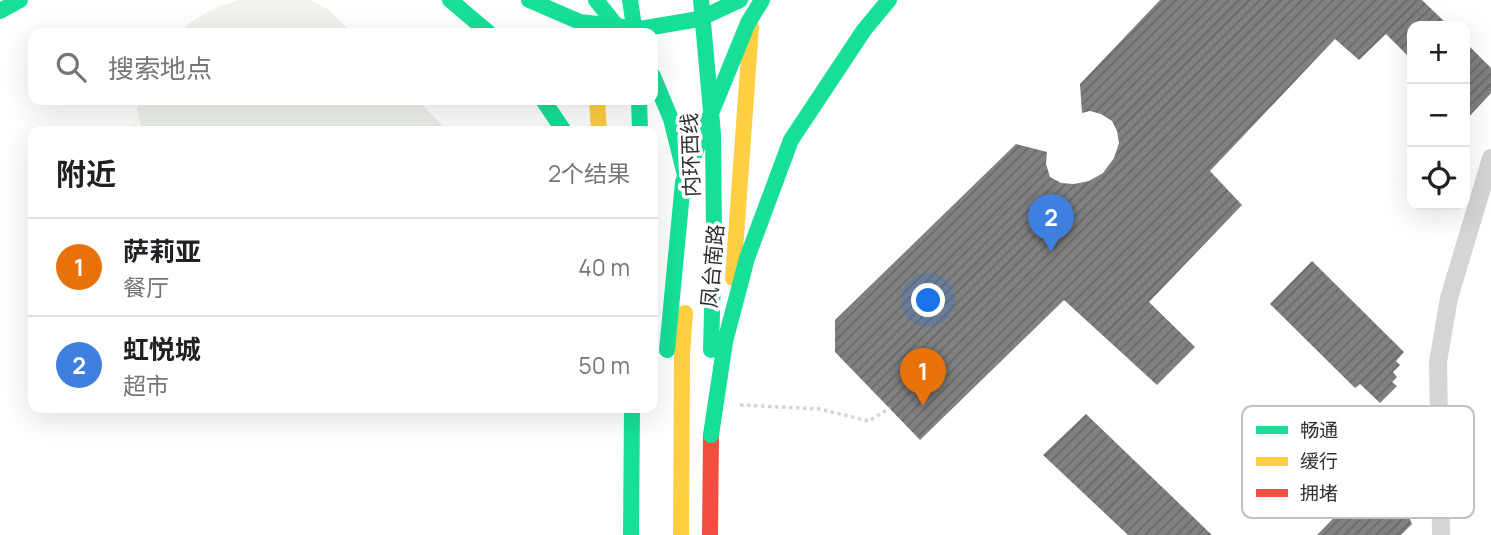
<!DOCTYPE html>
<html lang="zh">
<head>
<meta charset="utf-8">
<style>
	body { margin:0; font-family:Manrope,"Noto Sans SC",sans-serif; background:#f6f6f6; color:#202124 }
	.controls { position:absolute; right:21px; top:21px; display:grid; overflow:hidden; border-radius:14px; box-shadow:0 7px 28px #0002 }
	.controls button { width:63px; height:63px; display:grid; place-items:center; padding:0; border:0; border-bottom:2px solid #e0e0e0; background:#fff; color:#202124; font:35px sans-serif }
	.you { position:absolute; left:929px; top:301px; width:24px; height:24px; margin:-18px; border:5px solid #fff; border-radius:50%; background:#1a73e8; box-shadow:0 0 0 10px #1a73e833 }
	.badge { display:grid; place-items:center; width:46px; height:46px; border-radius:50%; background:#b45309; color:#fff; font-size:23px; font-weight:700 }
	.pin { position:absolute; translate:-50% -58px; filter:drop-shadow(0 2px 4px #0008) }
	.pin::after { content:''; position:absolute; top:37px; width:24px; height:21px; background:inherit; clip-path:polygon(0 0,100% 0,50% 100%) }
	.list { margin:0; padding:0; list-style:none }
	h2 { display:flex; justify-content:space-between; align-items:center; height:91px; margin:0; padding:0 28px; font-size:30px }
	h2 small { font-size:23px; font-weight:400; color:#757577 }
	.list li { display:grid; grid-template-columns:46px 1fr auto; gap:21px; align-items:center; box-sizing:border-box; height:98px; padding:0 28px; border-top:2px solid #e0e0e0 }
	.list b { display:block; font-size:26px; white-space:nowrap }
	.list p { margin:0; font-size:23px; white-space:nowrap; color:#757577 }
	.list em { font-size:23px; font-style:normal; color:#757577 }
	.icon { flex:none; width:38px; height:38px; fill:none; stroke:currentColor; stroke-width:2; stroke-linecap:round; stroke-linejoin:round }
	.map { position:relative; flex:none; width:1491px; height:535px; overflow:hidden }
	.search { position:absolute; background:#fff; box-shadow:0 7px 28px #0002; left:28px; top:28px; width:630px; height:77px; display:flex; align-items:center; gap:18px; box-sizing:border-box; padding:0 24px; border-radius:14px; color:#757577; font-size:26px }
	.panel { position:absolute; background:#fff; box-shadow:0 7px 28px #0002; left:28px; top:126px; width:630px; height:287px; border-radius:14px }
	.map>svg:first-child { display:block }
</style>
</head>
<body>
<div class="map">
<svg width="1491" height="535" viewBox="0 0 1491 535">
	<defs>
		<pattern id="building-hatch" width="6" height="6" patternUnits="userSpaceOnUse" patternTransform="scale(1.75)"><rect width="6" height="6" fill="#808080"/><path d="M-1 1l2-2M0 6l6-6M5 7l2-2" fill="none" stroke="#696969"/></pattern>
	</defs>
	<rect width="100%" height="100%" fill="#fff"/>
	<path fill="#eff3ec" d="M240,0H310L328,9L352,33H179C197,15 215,7 240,0Z
		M141,100H417L448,131H128L135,124L142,130L137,110Z"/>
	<path fill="url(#building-hatch)" d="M1160,0H1422L1449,26H1412V60L1386,34L1359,60L1335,39L1210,171L1242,205L1149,302L1195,347L1157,385L1064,300L920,440L835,352V320L1016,144L1047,152L1046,164L1050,177L1061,183L1074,184L1089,181L1103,173L1114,158L1119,143L1117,131L1112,121L1101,114L1090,111L1082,113L1080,84Z
		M1465,42L1491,68V93L1465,121Z
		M1312,261L1404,352L1396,361L1400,365L1393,372L1397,377L1392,382L1397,386L1380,403L1360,384L1355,388L1270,304Z
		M1086,414L1212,535H1128L1043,455Z
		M1372,479L1403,504L1412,524L1401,535H1317Z"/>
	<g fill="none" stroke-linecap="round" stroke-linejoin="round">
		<path stroke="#d4d4d4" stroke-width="3.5" stroke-dasharray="3.5 3.5" stroke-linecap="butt" d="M740,405L820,409L869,421L890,408"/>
		<path stroke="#d5d5d5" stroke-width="18" d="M1441,535L1438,362L1449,298L1491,158"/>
		<path stroke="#16e098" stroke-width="16" d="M450,0L489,33
			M529,0L580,22L640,29L699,19L740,0
			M0,11L20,0
			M653,76L671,119L689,191
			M543,100L564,131
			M639,100L640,131
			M631,535L632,408"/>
		<path stroke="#ffcf43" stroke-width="16" d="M597,100L599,131
			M733,278L751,27
			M681,535L682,355L685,313"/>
		<path stroke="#f24e42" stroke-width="16" d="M710,535L711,435"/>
		<path stroke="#16e098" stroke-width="16" d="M596,0L622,33
			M630,0L635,33
			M701,0L713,134L714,237L711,350
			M667,350L683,182L748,23L762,0
			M711,435L725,342L747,258L791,140L864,30L889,0"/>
	</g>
	<g text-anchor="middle" stroke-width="7" stroke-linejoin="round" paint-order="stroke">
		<g font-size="21" fill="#313131" stroke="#fff">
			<text transform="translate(691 155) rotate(-92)" y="7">内环西线</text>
			<text transform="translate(713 266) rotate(-85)" y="7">凤台南路</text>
		</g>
	</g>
	<rect x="1242" y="406" width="232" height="112" rx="10" fill="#fff" stroke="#c1c1c1" stroke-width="2"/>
	<rect x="1256" y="426" width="32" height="8" fill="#16e098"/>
	<rect x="1256" y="457" width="32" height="9" fill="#ffcf43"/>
	<rect x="1256" y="489" width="32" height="8" fill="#f24e42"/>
	<g font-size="19" fill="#313131">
		<text x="1300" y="437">畅通</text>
		<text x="1300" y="468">缓行</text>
		<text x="1300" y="500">拥堵</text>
	</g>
</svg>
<div class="controls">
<button>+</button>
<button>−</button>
<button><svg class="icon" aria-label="locate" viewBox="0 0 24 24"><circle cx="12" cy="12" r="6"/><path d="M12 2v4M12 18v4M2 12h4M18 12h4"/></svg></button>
</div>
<div class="you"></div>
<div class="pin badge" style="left:923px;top:406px;background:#e8710a">1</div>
<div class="pin badge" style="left:1051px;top:252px;background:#3f7fe0">2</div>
<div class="search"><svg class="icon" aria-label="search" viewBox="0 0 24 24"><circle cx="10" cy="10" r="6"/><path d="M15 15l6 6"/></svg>搜索地点</div>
<section class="panel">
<h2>附近<small>2个结果</small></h2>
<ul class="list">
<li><span class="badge" style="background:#e8710a">1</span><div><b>萨莉亚</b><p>餐厅</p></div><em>40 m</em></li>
<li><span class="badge" style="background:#3f7fe0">2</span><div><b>虹悦城</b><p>超市</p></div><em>50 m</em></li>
</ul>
</section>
</div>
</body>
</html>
